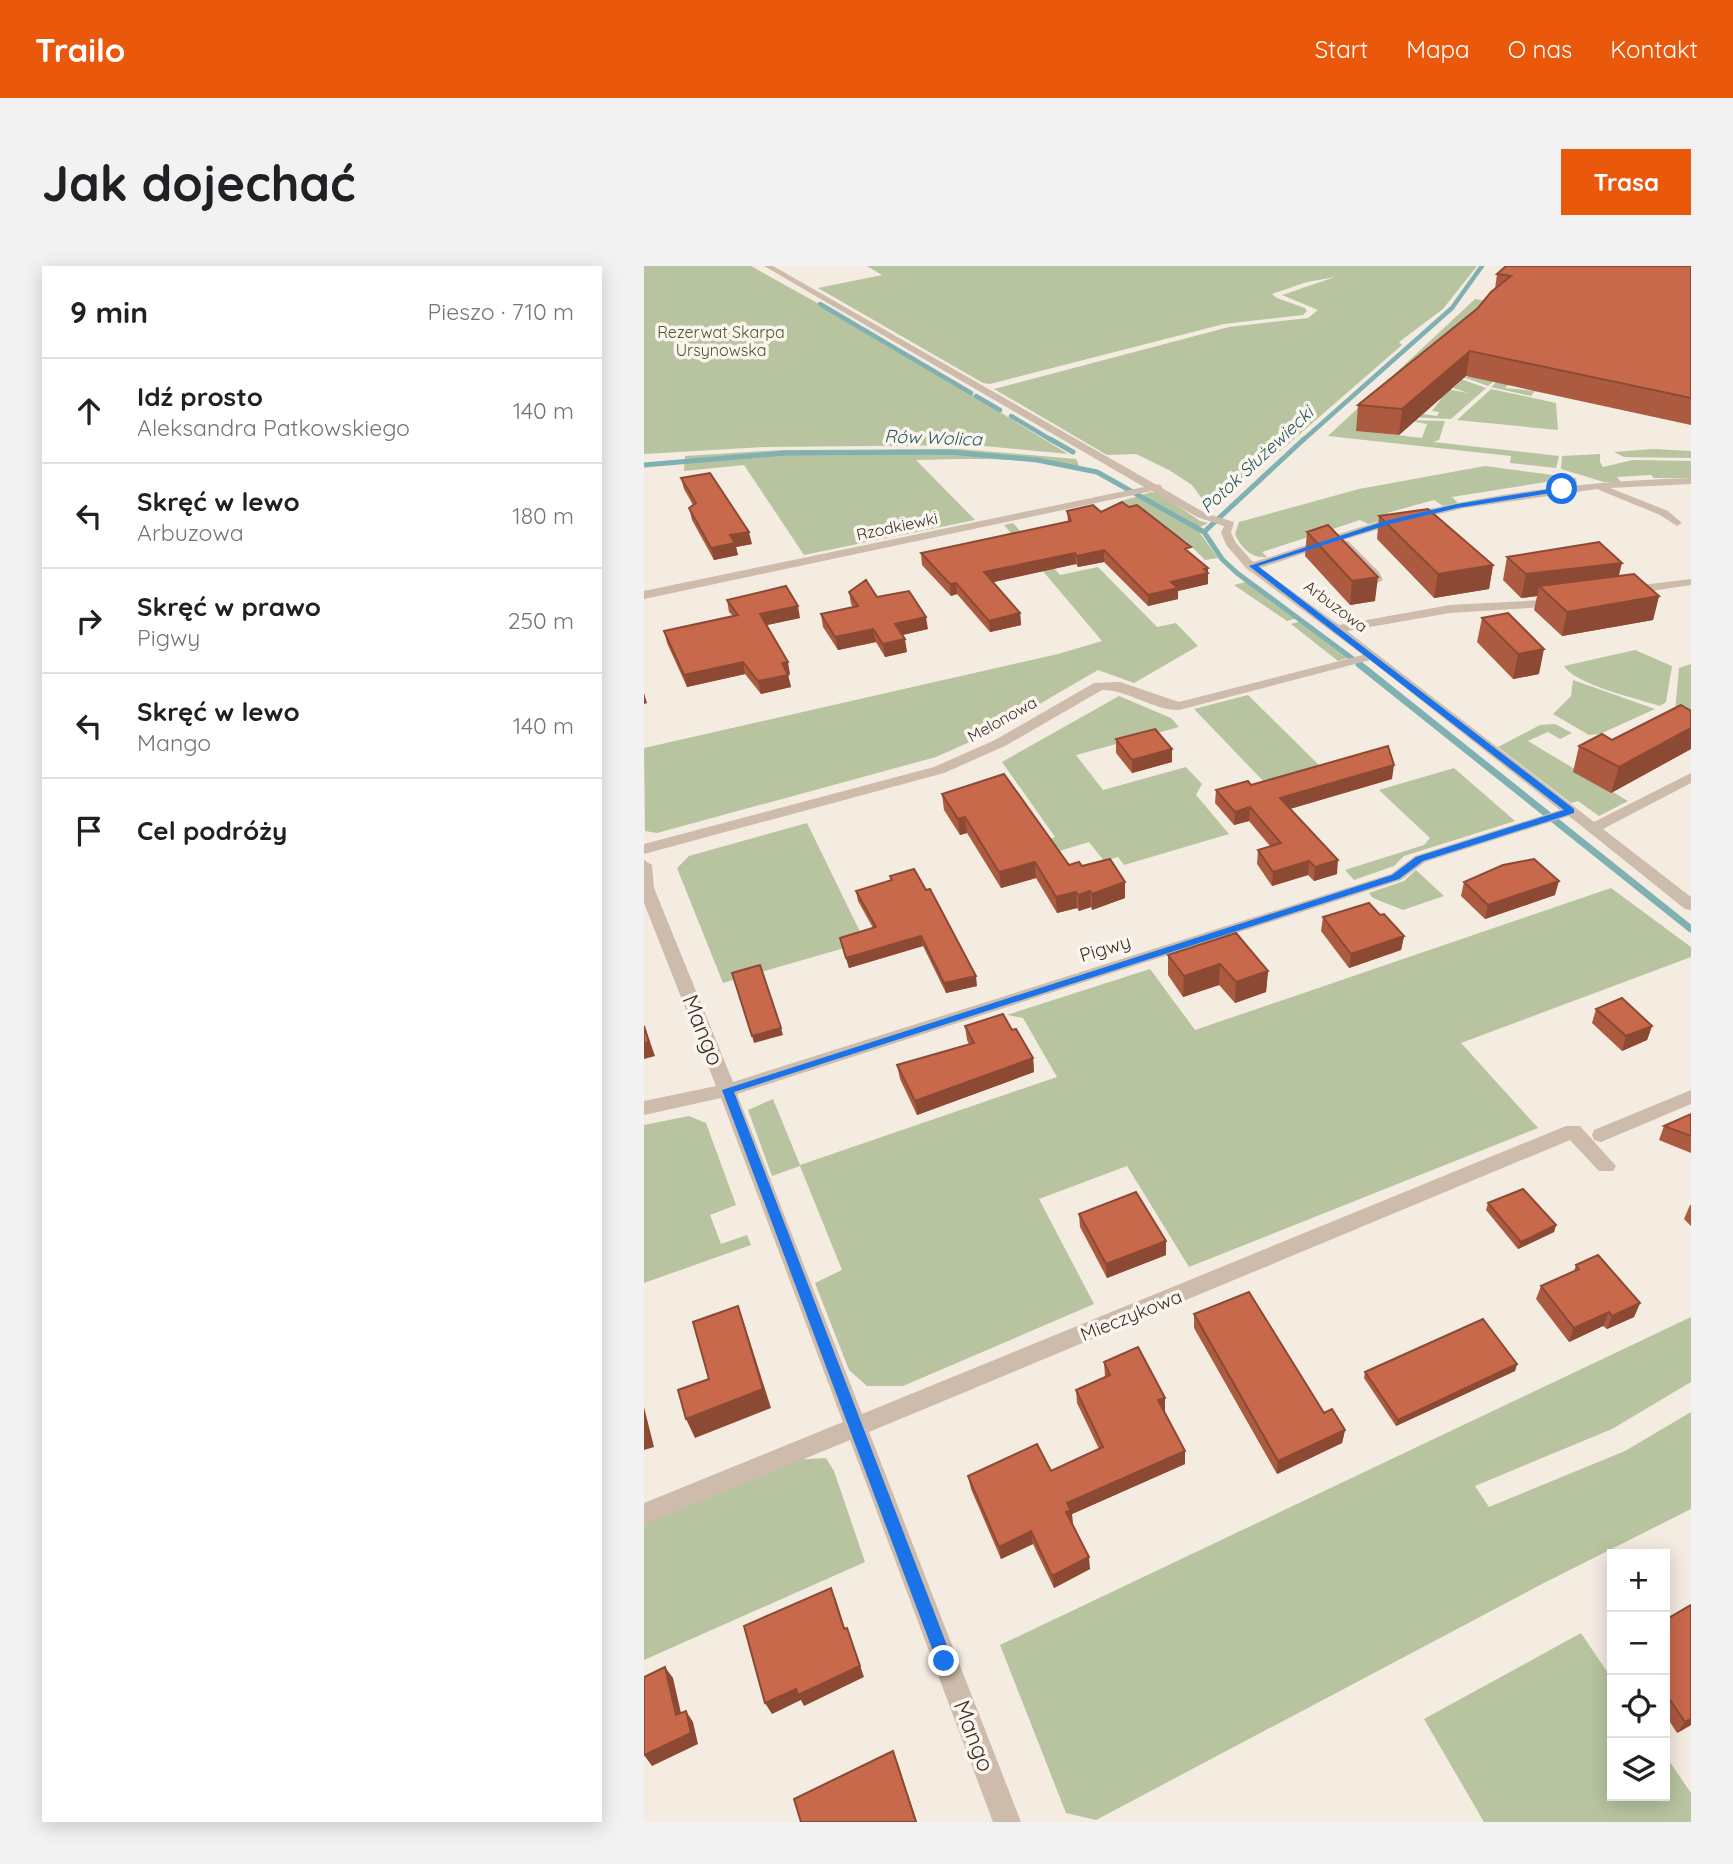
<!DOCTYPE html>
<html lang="pl">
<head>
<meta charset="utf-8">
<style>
	body { margin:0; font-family:Quicksand,sans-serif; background:#f2f2f2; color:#202124 }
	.controls { position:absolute; right:21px; bottom:21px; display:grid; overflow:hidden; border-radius:0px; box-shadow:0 4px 18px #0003 }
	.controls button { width:63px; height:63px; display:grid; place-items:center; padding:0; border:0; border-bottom:2px solid #e0e0e0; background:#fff; color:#202124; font:35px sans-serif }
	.stop { position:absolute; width:21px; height:21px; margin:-16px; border:5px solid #1a73e8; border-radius:50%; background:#fff }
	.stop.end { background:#1a73e8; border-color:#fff; box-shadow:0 2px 7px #0008 }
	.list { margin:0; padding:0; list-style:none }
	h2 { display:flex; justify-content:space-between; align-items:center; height:91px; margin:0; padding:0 28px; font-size:30px }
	h2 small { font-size:23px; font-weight:400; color:#757577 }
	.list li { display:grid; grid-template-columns:46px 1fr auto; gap:21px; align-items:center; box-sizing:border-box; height:105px; padding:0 28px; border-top:2px solid #e0e0e0 }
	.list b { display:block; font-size:26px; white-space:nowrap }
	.list p { margin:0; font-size:23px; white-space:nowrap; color:#757577 }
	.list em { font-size:23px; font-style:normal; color:#757577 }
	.icon { flex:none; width:38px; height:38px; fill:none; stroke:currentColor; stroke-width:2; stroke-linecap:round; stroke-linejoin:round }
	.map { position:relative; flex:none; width:1047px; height:1556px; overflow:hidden; border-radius:0px }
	header { display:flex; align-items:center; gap:42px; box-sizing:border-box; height:98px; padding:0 35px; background:#ea580c; color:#fff }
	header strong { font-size:33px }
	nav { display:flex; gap:38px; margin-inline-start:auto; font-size:24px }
	.intro { display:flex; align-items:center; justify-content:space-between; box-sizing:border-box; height:168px; padding:0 42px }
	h1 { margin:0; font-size:49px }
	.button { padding:18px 32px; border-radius:0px; background:#ea580c; color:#fff; font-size:24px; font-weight:700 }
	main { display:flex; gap:42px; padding:0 42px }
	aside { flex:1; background:#fff; border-radius:0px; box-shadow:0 4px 18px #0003 }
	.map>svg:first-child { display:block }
</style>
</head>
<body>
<header>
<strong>Trailo</strong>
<nav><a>Start</a><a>Mapa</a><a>O nas</a><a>Kontakt</a></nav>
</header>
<div class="intro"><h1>Jak dojechać</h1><a class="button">Trasa</a></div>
<main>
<aside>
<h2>9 min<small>Pieszo · 710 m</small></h2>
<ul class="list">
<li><svg class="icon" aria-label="ahead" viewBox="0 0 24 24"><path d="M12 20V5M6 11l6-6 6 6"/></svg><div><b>Idź prosto</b><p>Aleksandra Patkowskiego</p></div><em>140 m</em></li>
<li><svg class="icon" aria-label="left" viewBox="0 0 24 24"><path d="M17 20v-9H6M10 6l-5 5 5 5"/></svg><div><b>Skręć w lewo</b><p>Arbuzowa</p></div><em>180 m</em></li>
<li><svg class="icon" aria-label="right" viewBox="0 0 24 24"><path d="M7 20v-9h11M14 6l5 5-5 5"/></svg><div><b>Skręć w prawo</b><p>Pigwy</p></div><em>250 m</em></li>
<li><svg class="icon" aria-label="left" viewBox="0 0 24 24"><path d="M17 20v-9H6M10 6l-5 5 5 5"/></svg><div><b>Skręć w lewo</b><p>Mango</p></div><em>140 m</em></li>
<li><svg class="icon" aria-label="arrive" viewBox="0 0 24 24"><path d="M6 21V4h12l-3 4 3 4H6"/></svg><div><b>Cel podróży</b></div></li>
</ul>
</aside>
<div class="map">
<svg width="1047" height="1556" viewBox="0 0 1047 1556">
	<rect width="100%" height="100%" fill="#f4ebe1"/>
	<path fill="#b8c4a0" d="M0,0H107L236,72L424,188L329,179L122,181L0,188Z
		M223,0H833L799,43L755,76L758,79L613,205L593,215L564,241L548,219L525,204L492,188L463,189L350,123L585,61L664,52L674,44L638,29L691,11L663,16L628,28L633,32L661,42L663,45L659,49L580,58L346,118L339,117L174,22L238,9Z
		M831,33L1047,69L876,107L861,122L891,125L887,130L847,121L868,101L844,120L816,110L823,111L839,100L784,120L825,127L809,122L817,115L814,112L842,122L807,153L763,151L765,146L793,150L795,146L788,145L797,133L741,130L721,165L778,172L783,158L762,154L801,155L795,174L789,176L915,190L912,202L866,197L867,190L684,170Z
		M847,123L912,137L914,164L813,154Z
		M316,183L432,193L437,204C385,190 326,193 272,194L331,254L160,289L100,199L40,205L41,190L138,184Z
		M1009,183L1047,185V192L980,191L970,186Z
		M956,188V196L959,201L989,194L1047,195V212H1010L1007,209L973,211L977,216H960L917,203L918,190Z
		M841,200L932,212L933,218L921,213L808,231L814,237L799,240L790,234L743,247L750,251L724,258L716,254L618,286L623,291C608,293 597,282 591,268L595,256L715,223Z
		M507,226L515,227L556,255L564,257L554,262L498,229Z
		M495,230L553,263L574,292L561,294L542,275L477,235Z
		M369,257L416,309L454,301L513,361L532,357L554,380L490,417L454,404L346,467L292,491L13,567L1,565L0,482L414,388L458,375L360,259Z
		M602,316L653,352L643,355L590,319Z
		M657,355L704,392L694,395L647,358Z
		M991,384L1028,400L1022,436L1016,440C994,433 930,418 920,400Z
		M1047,398V454L1031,445L1035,402Z
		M929,414L1011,443L956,468L945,469L909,448L927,430Z
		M604,429L679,503L623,519L550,443Z
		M475,430L527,452L535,461L432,489L459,524L542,501L558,518L552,529L585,568L480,599L474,591L460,595L445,576L412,586L404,574L411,571L358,496Z
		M911,458L928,467L916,473L904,466L884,475L984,535L955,550L934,535L927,537L854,481L896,459Z
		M810,502L871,555L760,590L750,600L710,614L701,604L780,579L786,572L735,524Z
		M163,557L221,676L79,717L33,602L45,590Z
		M772,604L800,630L759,644L729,632L725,627L760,615Z
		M967,622L1047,681V691L817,777L894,862L545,1001L483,900L395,933L450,1038L259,1120H223L205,1104L171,1017L198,1004L156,900L128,910L104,844L129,833L156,899L413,811L379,752L363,749L506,703L551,764Z
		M45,850L62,857L92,939L66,949L77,978L103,969L107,979L0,1017V859Z
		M1047,1051V1116L968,1163L831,1220L845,1241L981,1185L1047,1146V1243L896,1319L452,1554L422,1547L356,1379Z
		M182,1192L190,1205L221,1296L0,1394V1257L147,1194Z
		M937,1367L968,1413V1530H1021V1489L1047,1527V1556H840L780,1453Z"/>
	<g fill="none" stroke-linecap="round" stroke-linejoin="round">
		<path stroke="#7fb0b2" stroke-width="4.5" d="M176,38L327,127
			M332,130L356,144
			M367,150L409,175
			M658,175L808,42L838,0"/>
		<path stroke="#7fb0b2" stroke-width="5" d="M406,173L429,186
			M660,173L560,266L578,293L593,307L717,399
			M0,199L142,187L305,186L393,194L453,206L560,266"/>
		<path stroke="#7fb0b2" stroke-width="7" d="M715,398L1047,663"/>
		<path fill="#cdbbac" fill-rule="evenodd" d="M120,0H129L511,218L517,219L518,222L561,247L590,256L587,267L592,277L609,296C654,283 697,266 741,254C841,227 944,215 1047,212V218L966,222L1024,245L1038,257L1033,260L1016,249L953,223L820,242L749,259L699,274L704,275L735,306L739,314L733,317L729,316L726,309L696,279V275L616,302L695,359L806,339L920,333V339L916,340L806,347L703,365L950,556L1047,507V517L959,563L1047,631V644L1041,643L925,550L781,596L757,614L93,828L218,1148L922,860H936L972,900L969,905H955L926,874L225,1166L377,1556H349L206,1174L0,1259V1237L199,1156L77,832L0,849V835L72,820L0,637V594L8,599L10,622L89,816L747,608L771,590L916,544L726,394L535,444C508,444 485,424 458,424L361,480L300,507L0,588V578L290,501L351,474L450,417L476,416L535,436L719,389L602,302L583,280L577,267L580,260L553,251L508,225L0,333V325L500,221Z
			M1047,313V319L981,329L975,325L981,321Z
			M1047,824V838L957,876L950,874L948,869L950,864Z"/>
	</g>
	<path fill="#ac5a40" d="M861,0H1047V159L822,110L755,169L712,165L714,139L834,42L851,23L853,8Z
		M37,212L108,278L92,281L94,289L70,294L48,254L45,242L49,239L40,223Z
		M423,245L457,246L547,288L564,302V318L534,325V333L504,340L460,296L434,301L432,298L348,316L376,347L377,359L346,366L313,328L307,330L278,299L277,287L424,256Z
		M735,250L849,299L845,323L790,332L733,273Z
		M663,266L731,335L706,339L661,290Z
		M863,291L975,310L1015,330L1009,354L918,370L890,344L893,330L877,332L859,314Z
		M205,326L233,331L284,363L259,369L263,386L241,391L232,376L194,384L179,361L177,348L209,341L207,338Z
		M83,334L156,352L122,359L146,408L144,409L147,421L117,428L101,408L43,421L23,377L20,365L89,350L85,346Z
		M838,352L895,408L869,413L833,376Z
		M1047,445V483L967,527L929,506L935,480L968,474Z
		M472,473L528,496L488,507L472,487Z
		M748,513L646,543L693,608L670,615L664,609L628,620L613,598L614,584L626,580L605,555L590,559L571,537L572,524L607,519Z
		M298,528L425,599L438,600L481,632L448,644L447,641L435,645L433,642L413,647L392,612L357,622L323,567L316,569L300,544Z
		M246,610L333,720L302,727L279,680L205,702L196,672L229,662L214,635L212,625L247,615Z
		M820,616L911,629L841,653L817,630Z
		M679,651L760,670L757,684L705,702L677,665Z
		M524,689L624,705L622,726L591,737L575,719L539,731L524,709Z
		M952,743L1008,760L1003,774L978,785L948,757Z
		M321,760L368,764L389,792L390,806L273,849L256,813L253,799L325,778L323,774Z
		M1047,848V887L1015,874L1020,860Z
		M844,937L912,959L910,966L874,983L842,944Z
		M1046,939H1047V960L1040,953Z
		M435,948L522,989L463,1012L436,961Z
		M932,999L996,1037L990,1051L963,1063L959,1060L925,1076L892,1033L897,1020L930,1005Z
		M550,1048L701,1164L698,1177L633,1208L550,1062Z
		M460,1096L521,1132L520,1145L541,1198L428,1248V1257L446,1303L410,1322L389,1278L357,1293L327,1223L324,1210L407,1205L455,1183L433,1137L432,1124L461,1111Z
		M873,1098L871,1105L752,1160L720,1112L721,1106Z
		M1047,1339V1459L1033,1467L1021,1448V1354Z
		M968,1386V1398L965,1392Z"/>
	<path fill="#8c4a34" d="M826,85L822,110L755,169L758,143Z
		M105,266L108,278L92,281L94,289L70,294L67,282L86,269Z
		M460,284V296L434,301L433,290Z
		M431,287L432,298L341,318L340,306Z
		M978,297L972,321L895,320L893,330L877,332L882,308Z
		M849,299L845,323L790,332L794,308Z
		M564,302V318L534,325V333L504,340V329L527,316Z
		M734,311L731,335L706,339L708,315Z
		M312,317L313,328L307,330L306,318Z
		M1015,330L1009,354L918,370L923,346Z
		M154,340L156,352L119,360L116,348Z
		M376,347L377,359L346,366L345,355Z
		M282,351L284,363L253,370L251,358Z
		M229,363L232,376L194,384L191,371Z
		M261,373L263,386L241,391L239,378Z
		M900,383L895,408L869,413L874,388Z
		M99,396L101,408L43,421L40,409Z
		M144,396L146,408L144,409L147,421L117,428L114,415L138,397Z
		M0,427L3,437L0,438Z
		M1047,462V483L967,527L975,501Z
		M528,483V496L488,507V494Z
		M750,499L748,513L635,546L636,532Z
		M606,541L605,555L590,559L591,546Z
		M321,551L323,567L316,569L314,553Z
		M694,594L693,608L670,615L671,601Z
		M665,595L664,609L628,620L629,606Z
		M391,596L392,612L357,622L355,606Z
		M915,615L911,629L841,653L844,639Z
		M481,616V632L448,644V628Z
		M446,625L447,641L435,645L434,629Z
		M432,626L433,642L413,647L412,631Z
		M277,670L279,680L205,702L202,692Z
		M760,670L757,684L705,702L707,688Z
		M576,698L575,719L539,731L540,710Z
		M624,705L622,726L591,737L592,716Z
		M332,710L333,720L302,727L300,717Z
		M0,759L11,790L0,793Z
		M1008,760L1003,774L978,785L982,770Z
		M137,762L139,769L110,777L108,770Z
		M389,792L390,806L273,849L271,835Z
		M912,959L910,966L874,983L877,976Z
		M522,975V989L463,1012L462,998Z
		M996,1037L990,1051L963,1063L968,1050Z
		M94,1040L101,1060L127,1142L51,1172L42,1153L119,1123Z
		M965,1046L959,1060L925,1076L930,1062Z
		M873,1098L871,1105L752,1160L754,1154Z
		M521,1132V1145L514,1148V1134Z
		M0,1141L10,1181L0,1184Z
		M701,1164L698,1177L633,1208L634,1195Z
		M541,1185V1198L428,1248L429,1257L424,1259L422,1246L423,1237Z
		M387,1265L389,1278L357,1293L355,1281Z
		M445,1291L446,1303L410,1322L408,1310Z
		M187,1322L192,1334L205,1375L200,1363Z
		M203,1362L220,1411L160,1440L157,1434L128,1448L121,1437Z
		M21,1401L29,1412L40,1460L32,1449Z
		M42,1445L49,1456L54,1478L8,1500L0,1489Z
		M1047,1453V1459L1033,1467L1041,1456Z
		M249,1485L253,1495L273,1556H272Z"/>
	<path fill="#c8694b" stroke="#8c4a34" stroke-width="2" d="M862,0H1047V132L826,85L758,143L714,139L834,42L847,26L867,10L853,8Z
		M66,207L105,266L86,269L91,277L67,282L45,242L52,237L37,212Z
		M478,236L485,241L493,239L547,281L541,283L564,302L560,303L564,307L527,316L534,322L504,329L460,284L433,290L431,287L340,306L376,347L345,355L312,317L306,318L277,287L427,255L423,245L449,239L457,246Z
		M784,243L849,299L794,308L735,250Z
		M684,259L734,311L708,315L663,266Z
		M955,276L978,297L882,308L863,291Z
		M990,308L1015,330L923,346L895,320Z
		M222,314L233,331L265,325L282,351L251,358L261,373L239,378L229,363L191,371L177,348L214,340L205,326Z
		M142,320L154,340L116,348L144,396L138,397L144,409L114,415L99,396L40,409L20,365L94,349L83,334Z
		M864,347L900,383L874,388L838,352Z
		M1037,439L1047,445V462L975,501L935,480L958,468L968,474Z
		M511,463L528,483L488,494L472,473Z
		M744,480L750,499L636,532L694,594L671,601L665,595L629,606L614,584L637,577L606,541L591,546L572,524L604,515L607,519Z
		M360,508L425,599L435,596L438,600L466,593L481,616L448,628L446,625L434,629L432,626L412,631L391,596L355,606L321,551L314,553L298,528Z
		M890,593L915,615L844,639L820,616L859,599Z
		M270,603L282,624L286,623L332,710L300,717L277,670L202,692L196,672L232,661L212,625L248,614L246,610Z
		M725,637L736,649L740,648L760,670L707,688L679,651Z
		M592,667L624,705L592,716L576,698L540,710L524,689Z
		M116,699L137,762L108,770L88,707Z
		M978,732L1008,760L982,770L952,743Z
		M359,748L368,764L372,763L389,792L271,835L253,799L330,777L321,760Z
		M0,760L5,776L0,777Z
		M1047,848V870L1020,860Z
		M879,923L912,959L877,976L844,937Z
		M492,926L522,975L462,998L435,948Z
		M954,989L996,1037L968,1050L965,1046L930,1062L897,1020L935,1003L932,999Z
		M605,1026L680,1147L688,1143L701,1164L634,1195L550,1048Z
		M94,1040L119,1123L42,1153L34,1124L65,1113L49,1056Z
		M839,1053L873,1098L754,1154L721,1106Z
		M494,1081L521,1132L514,1134L541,1185L423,1237L427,1244L422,1246L445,1291L408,1310L387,1265L355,1281L324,1210L393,1178L407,1205L459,1181L432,1124L466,1109L460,1096Z
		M0,1156L3,1168L0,1169Z
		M187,1322L200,1363L203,1362L216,1400L154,1429L152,1423L121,1437L100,1360Z
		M1047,1339V1453L1041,1456L1026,1434L1021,1437V1354Z
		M21,1401L32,1449L42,1445L47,1467L0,1489V1411Z
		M249,1485L272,1556H157L150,1533Z"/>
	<path fill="#1a73e8" d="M918,221L920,225L813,242L746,258L614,300L930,543V547L779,595L755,613L90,826L309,1395L300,1403L295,1401L78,824L748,609L772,591L920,544L605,300L741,255L813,238Z"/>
	<g text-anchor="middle" stroke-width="7" stroke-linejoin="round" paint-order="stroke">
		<g font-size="16" fill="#4a5a2e" stroke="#fbf5ee">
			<text x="77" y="72">Rezerwat Skarpa<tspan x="77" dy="18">Ursynowska</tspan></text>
		</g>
		<g font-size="16" fill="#3b302b" stroke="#fbf5ee">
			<text transform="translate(253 260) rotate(-12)" y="6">Rzodkiewki</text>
			<text transform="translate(692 340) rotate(37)" y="6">Arbuzowa</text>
			<text transform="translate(358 453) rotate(-29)" y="6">Melonowa</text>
		</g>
		<g font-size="18" font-style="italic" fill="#1f5a5e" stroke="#fbf5ee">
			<text transform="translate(289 172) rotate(2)" y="6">Rów Wolica</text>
			<text transform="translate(613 194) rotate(-43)" y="6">Potok Służewiecki</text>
		</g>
		<g font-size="19" fill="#3b302b" stroke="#fbf5ee">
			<text transform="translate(461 682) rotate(-17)" y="7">Pigwy</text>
			<text transform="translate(487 1049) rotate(-22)" y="7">Mieczykowa</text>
		</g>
		<g font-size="23" fill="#3b302b" stroke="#fbf5ee">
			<text transform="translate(59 764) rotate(68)" y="8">Mango</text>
			<text transform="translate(330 1470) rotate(69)" y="8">Mango</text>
		</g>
	</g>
</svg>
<div class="controls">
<button>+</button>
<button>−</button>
<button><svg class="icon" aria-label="locate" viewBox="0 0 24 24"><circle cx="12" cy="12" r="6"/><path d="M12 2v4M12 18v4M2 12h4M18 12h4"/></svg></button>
<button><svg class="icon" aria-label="layers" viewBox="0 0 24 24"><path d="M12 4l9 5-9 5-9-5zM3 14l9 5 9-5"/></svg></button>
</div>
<div class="stop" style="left:918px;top:223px"></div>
<div class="stop end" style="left:300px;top:1395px"></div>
</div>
</main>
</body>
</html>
